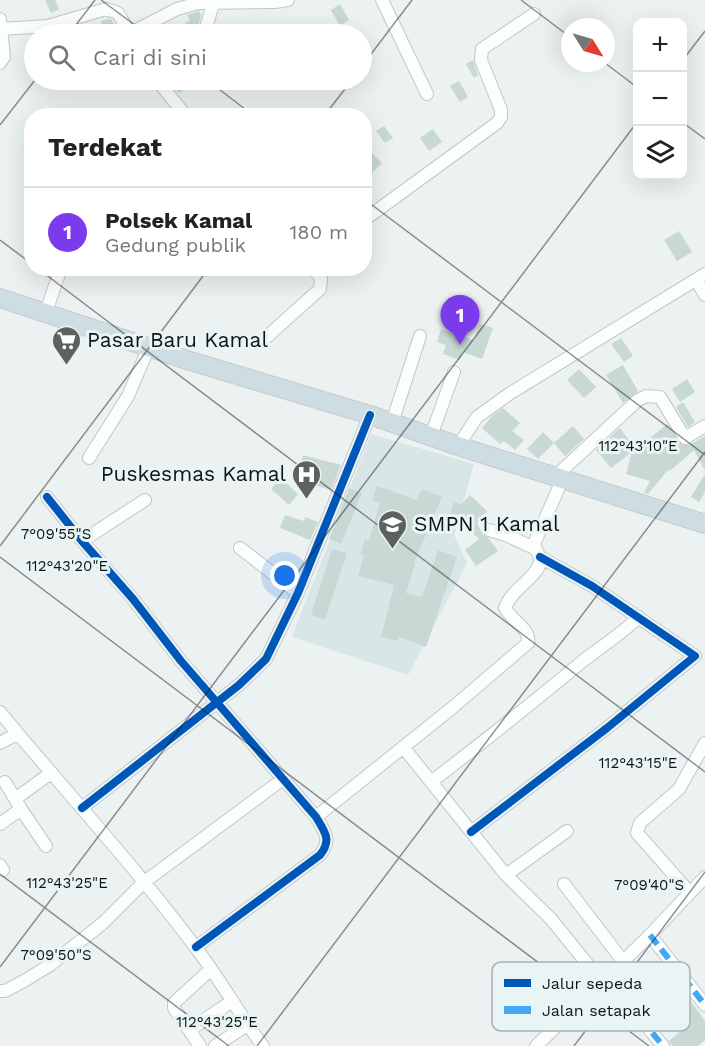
<!DOCTYPE html>
<html lang="id">
<head>
<meta charset="utf-8">
<style>
	body { margin:0; font-family:"Work Sans",sans-serif; background:#f6f6f6; color:#222 }
	.controls { position:absolute; right:18px; top:18px; display:grid; overflow:hidden; border-radius:12px; box-shadow:0 6px 24px #0002 }
	.controls button { width:54px; height:54px; display:grid; place-items:center; padding:0; border:0; border-bottom:2px solid #e0e0e0; background:#fff; color:#222; font:30px sans-serif }
	.compass { position:absolute; left:561px; top:18px; width:54px; height:54px; border-radius:50%; background:#fff; box-shadow:0 6px 24px #0002; rotate:127deg }
	.you { position:absolute; left:285px; top:576px; width:21px; height:21px; margin:-15px; border:4px solid #fff; border-radius:50%; background:#1a73e8; box-shadow:0 0 0 9px #1a73e833 }
	.badge { display:grid; place-items:center; width:39px; height:39px; border-radius:50%; background:#7c3aed; color:#fff; font-size:20px; font-weight:700 }
	.pin { position:absolute; translate:-50% -50px; filter:drop-shadow(0 2px 3px #0008) }
	.pin::after { content:''; position:absolute; top:32px; width:21px; height:18px; background:inherit; clip-path:polygon(0 0,100% 0,50% 100%) }
	.list { margin:0; padding:0; list-style:none }
	h2 { display:flex; justify-content:space-between; align-items:center; height:78px; margin:0; padding:0 24px; font-size:26px }
	h2 small { font-size:20px; font-weight:400; color:#767676 }
	.list li { display:grid; grid-template-columns:39px 1fr auto; gap:18px; align-items:center; box-sizing:border-box; height:90px; padding:0 24px; border-top:2px solid #e0e0e0 }
	.list b { display:block; font-size:22px; white-space:nowrap }
	.list p { margin:0; font-size:20px; white-space:nowrap; color:#767676 }
	.list em { font-size:20px; font-style:normal; color:#767676 }
	.icon { flex:none; width:33px; height:33px; fill:none; stroke:currentColor; stroke-width:2; stroke-linecap:round; stroke-linejoin:round }
	.map { position:relative; flex:none; width:705px; height:1046px; overflow:hidden }
	.search { position:absolute; background:#fff; box-shadow:0 6px 24px #0002; left:24px; top:24px; width:348px; height:66px; display:flex; align-items:center; gap:15px; box-sizing:border-box; padding:0 21px; border-radius:33px; color:#767676; font-size:22px }
	.panel { position:absolute; background:#fff; box-shadow:0 6px 24px #0002; left:24px; top:108px; width:348px; height:168px; border-radius:24px }
	.map>svg:first-child { display:block }
</style>
</head>
<body>
<div class="map">
<svg width="705" height="1046" viewBox="0 0 705 1046">
	<rect width="100%" height="100%" fill="#ecf1f1"/>
	<path fill="#d9e6e6" d="M371,434L474,464L454,535L467,563L408,675L292,637Z"/>
	<path fill="#c8d8d4" d="M45,0H55L59,9L51,13Z
		M340,4L349,20L340,26L331,10Z
		M199,11L201,15L197,30L189,34H182L178,29L190,20L187,15Z
		M110,19L112,20L119,34H104L101,21Z
		M473,60L478,75L474,78L466,64Z
		M170,80H184L188,86L179,93Z
		M239,80H262L245,90Z
		M459,81L468,97L460,102L450,86Z
		M384,126L393,138L385,143L376,131Z
		M433,129L442,142L429,151L420,138Z
		M364,145L382,163L371,174L364,166Z
		M679,231L692,252L677,261L664,240Z
		M480,324L493,328L482,359L463,352L460,360L443,354L446,345L437,342L441,329L474,340Z
		M621,338L633,356L624,362L611,344Z
		M623,365L638,391L623,403L606,375Z
		M579,369L596,387L584,398L567,380Z
		M687,379L695,392L680,402L672,389Z
		M683,402L695,422L688,427L676,407Z
		M503,408L520,423L512,431L524,440L515,450L504,441L500,444L482,428L492,416Z
		M667,424L682,445H689L705,436V471L694,450L670,471L668,470L648,494L644,493L650,481L626,474L632,452L611,468L596,450L620,428L636,450Z
		M573,426L584,439L565,456L554,443Z
		M543,432L554,443L538,459L527,449Z
		M303,455L341,465L331,490L296,480Z
		M705,474V492L699,502L691,497Z
		M281,478L298,494L289,505L271,489Z
		M377,486L417,500L422,489L442,497L414,563L415,564L406,593L422,597L438,550L457,557L426,647L399,637L398,641L381,637L394,585L358,576L364,555L361,554L365,539L369,540L380,503L372,500Z
		M349,488L362,493L341,544L329,539Z
		M470,495L487,511L477,523L483,535L488,538L498,551L476,566L465,550L479,539L450,513L454,502L461,505Z
		M285,515L304,521L305,517L318,522L310,540L280,528Z
		M332,549L347,553L325,620L311,615Z
		M687,996L705,1021V1040L698,1046H673L669,1041L689,1024L676,1006Z"/>
	<g fill="none" stroke-linecap="round" stroke-linejoin="round">
		<defs>
			<path id="minor" d="M382,0L427,94
				M0,19L4,57L0,63
				M1,29L48,26L106,9L118,13L130,34
				M129,34L177,9L198,3L275,2L288,0
				M204,34L214,1
				M157,80L186,116
				M364,220L497,123L501,117V110L481,60L482,49L534,14
				M696,280L705,295
				M46,312L61,268
				M260,343L320,289L321,278L313,268
				M392,423L420,336
				M431,436L454,372
				M458,446L477,417L509,394L705,274
				M89,458L128,396L149,347
				M556,476L638,400L646,396L660,397L685,438L705,426
				M47,497L82,541L133,599L181,661L316,817C325,832 332,840 320,855L196,947
				M489,530L506,535L534,548
				M82,541L145,500
				M240,548L298,593
				M0,712C65,791 135,866 196,948C220,979 239,1014 263,1046
				M0,743L17,734
				M403,747L506,875L551,919L602,982
				M431,782C483,742 534,702 584,660C603,646 622,633 639,617
				M15,799L51,773
				M82,808L239,685L266,659L298,593L370,415
				M21,809L46,846
				M316,817L452,708L528,643C531,629 512,621 505,608C511,589 538,577 540,562C541,555 535,550 534,544L563,478
				M0,824L21,809L5,782
				M471,832L607,728L695,656L592,586L540,557
				M0,865L3,870
				M506,875L567,831
				M564,884L623,961
				M690,893L637,833L640,823L679,789L705,743
				M650,935L705,1005
				M607,977L663,1046
				M0,991H5L24,981L50,965L103,923L143,883L283,779
				M191,1029L232,1001
				M200,1046L174,1008V1003L211,969
				M215,1046L247,1025
				M536,1046L650,935L705,877"/>
			<path id="highway" d="M0,298L187,360L370,415L458,446L705,524"/>
		</defs>
		<use href="#minor" stroke="#c2c7c7" stroke-width="14"/>
		<use href="#highway" stroke="#c8cbcb" stroke-width="20"/>
		<use href="#minor" stroke="#fcfdfd" stroke-width="12"/>
		<use href="#highway" stroke="#cddde1" stroke-width="18"/>
		<path stroke="#3fa9f5" stroke-width="6" stroke-dasharray="12 6" stroke-linecap="butt" d="M650,935L705,1005
			M607,977L663,1046"/>
		<defs>
			<path id="cycleway" d="M47,497L82,541L133,599L181,661L316,817C325,832 332,840 320,855L196,947
				M82,808L239,685L266,659L298,593L370,415
				M471,832L607,728L695,656L592,586L540,557"/>
		</defs>
		<use href="#cycleway" stroke="#e9f4f4" stroke-width="11"/>
		<use href="#cycleway" stroke="#0057b8" stroke-width="8"/>
	</g>
	<path fill="none" stroke="#101414" stroke-width="1.5" stroke-opacity="0.45" d="M101,0L147,34M521,0L570,37M69,34L95,0M682,61L705,31M605,63L638,88M362,66L412,0M207,80L254,116M324,116L352,80M682,122L705,139M0,125L35,80M364,199L705,455M0,240L32,264M37,268L705,772M0,546L209,268M0,557L649,1046M0,874L229,1046M0,967L638,121M257,1046L705,452M574,1046L705,872"/>
	<defs>
		<symbol id="supermarket-pin" viewBox="-11 -11 22 30"><path d="M0 17L-7.5 6A9.5 9.5 0 1 1 7.5 6Z" fill="#5d6161" stroke="#e9f4f4"/><path d="M-6-5.5h2.5l.6 2H6L4.5 2H-2.5L-4.4-4H-6ZM-1.5 3.2a1.3 1.3 0 1 0 .1 0ZM3 3.2a1.3 1.3 0 1 0 .1 0Z" fill="#fff"/></symbol>
		<symbol id="hospital-pin" viewBox="-11 -11 22 30"><path d="M0 17L-7.5 6A9.5 9.5 0 1 1 7.5 6Z" fill="#5d6161" stroke="#e9f4f4"/><path d="M-5-5h3v3.5h4V-5h3V5h-3V1.5h-4V5h-3Z" fill="#fff"/></symbol>
		<symbol id="school-pin" viewBox="-11 -11 22 30"><path d="M0 17L-7.5 6A9.5 9.5 0 1 1 7.5 6Z" fill="#5d6161" stroke="#e9f4f4"/><path d="M0-5L7-2L0 1L-7-2ZM-4 1L0 2.5L4 1V4Q0 6-4 4Z" fill="#fff"/></symbol>
	</defs>
	<g fill-rule="evenodd">
		<use href="#supermarket-pin" x="50" y="324" width="33" height="45"/>
		<use href="#hospital-pin" x="290" y="458" width="33" height="45"/>
		<use href="#school-pin" x="376" y="508" width="33" height="45"/>
	</g>
	<g text-anchor="middle" stroke-width="6" stroke-linejoin="round" paint-order="stroke">
		<g font-size="21" fill="#101414" stroke="#e9f4f4" text-anchor="start">
			<text x="87" y="347">Pasar Baru Kamal</text>
			<text x="286" y="481" text-anchor="end">Puskesmas Kamal</text>
			<text x="414" y="531">SMPN 1 Kamal</text>
		</g>
	</g>
	<rect x="492" y="962" width="198" height="69" rx="9" fill="#e9f4f4" stroke="#a8b1b1" stroke-width="1.5"/>
	<rect x="504" y="979" width="27" height="8" fill="#0057b8"/>
	<rect x="504" y="1006" width="27" height="8" fill="#3fa9f5"/>
	<g font-size="16" fill="#101414">
		<text x="542" y="989">Jalur sepeda</text>
		<text x="542" y="1016">Jalan setapak</text>
	</g>
	<g font-size="15" text-anchor="middle" fill="#101414" stroke="#e9f4f4" stroke-width="6" stroke-linejoin="round" paint-order="stroke">
		<text x="638" y="451">112°43'10"E</text>
		<text x="56" y="539">7°09'55"S</text>
		<text x="67" y="571">112°43'20"E</text>
		<text x="638" y="768">112°43'15"E</text>
		<text x="67" y="888">112°43'25"E</text>
		<text x="649" y="890">7°09'40"S</text>
		<text x="56" y="960">7°09'50"S</text>
		<text x="217" y="1027">112°43'25"E</text>
	</g>
</svg>
<div class="controls">
<button>+</button>
<button>−</button>
<button><svg class="icon" aria-label="layers" viewBox="0 0 24 24"><path d="M12 4l9 5-9 5-9-5zM3 14l9 5 9-5"/></svg></button>
</div>
<svg class="compass" viewBox="-18 -18 36 36"><path d="M0-13l5 13h-10z" fill="#e53935"/><path d="M0 13l5-13h-10z" fill="#767676"/></svg>
<div class="you"></div>
<div class="pin badge" style="left:460px;top:345px">1</div>
<div class="search"><svg class="icon" aria-label="search" viewBox="0 0 24 24"><circle cx="10" cy="10" r="6"/><path d="M15 15l6 6"/></svg>Cari di sini</div>
<section class="panel">
<h2>Terdekat<small></small></h2>
<ul class="list">
<li><span class="badge">1</span><div><b>Polsek Kamal</b><p>Gedung publik</p></div><em>180 m</em></li>
</ul>
</section>
</div>
</body>
</html>
